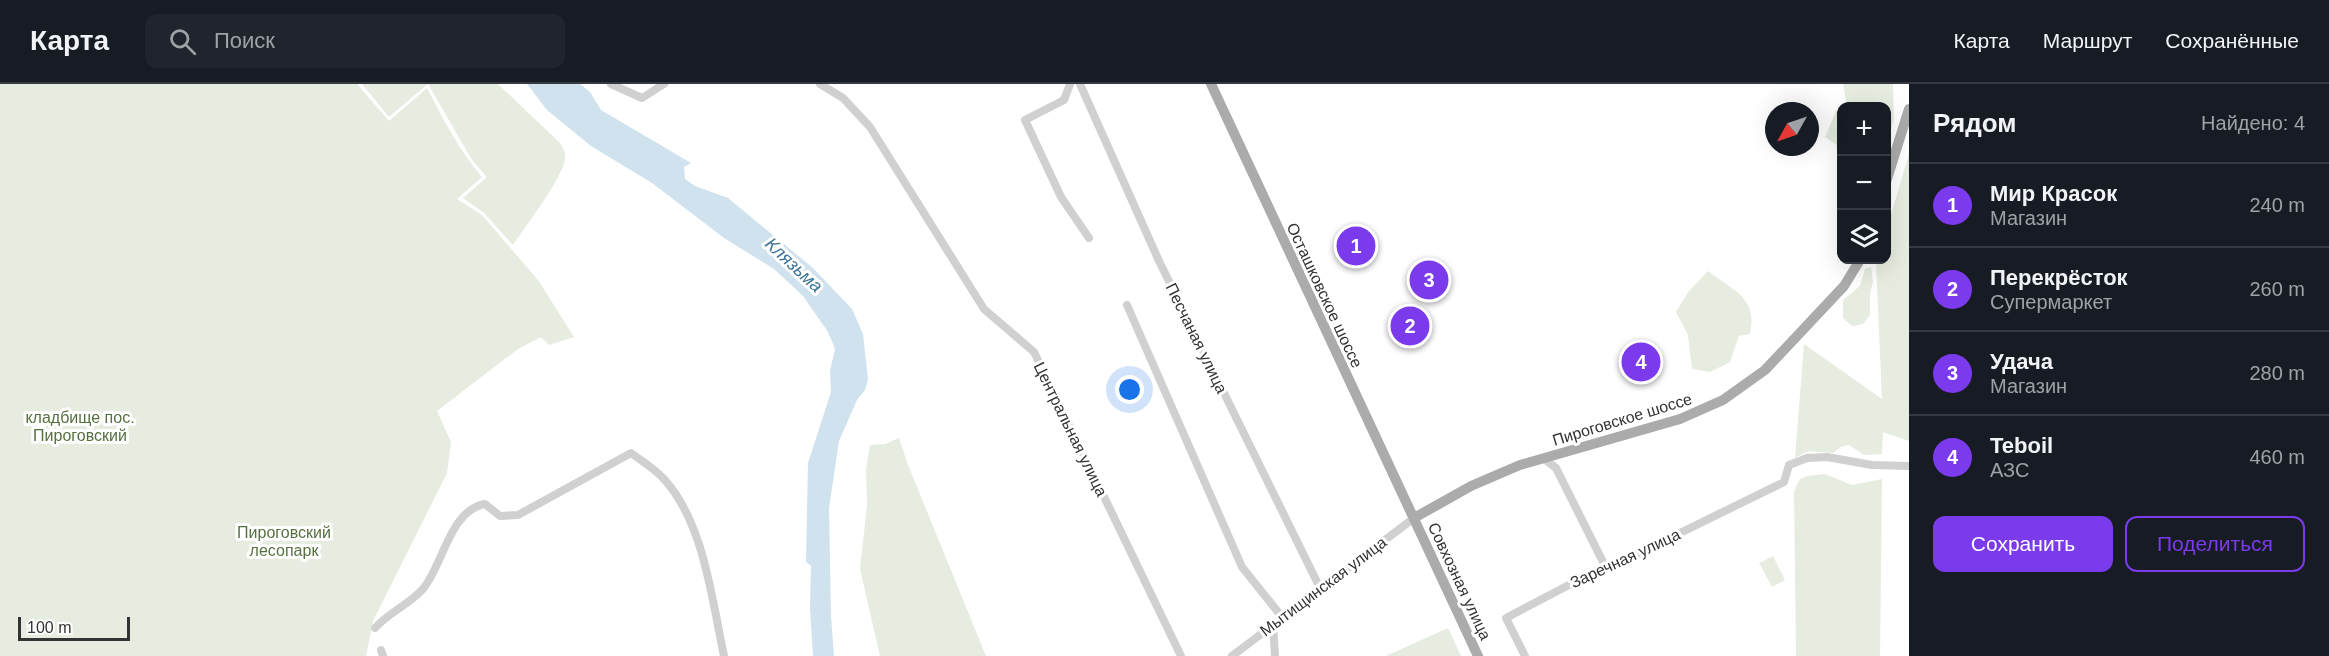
<!DOCTYPE html>
<html lang="ru">
<head>
<meta charset="utf-8">
<style>
	body { margin:0; font-family:Arial,sans-serif; background:#20242c; color:#f1f3f6 }
	.controls { position:absolute; right:18px; top:18px; display:grid; overflow:hidden; border-radius:12px; box-shadow:0 6px 24px #0002 }
	.controls button { width:54px; height:54px; display:grid; place-items:center; padding:0; border:0; border-bottom:2px solid #363941; background:#171b24; color:#f1f3f6; font:30px sans-serif }
	.compass { position:absolute; left:1765px; top:18px; width:54px; height:54px; border-radius:50%; background:#171b24; box-shadow:0 6px 24px #0002; rotate:230deg }
	.scale { position:absolute; left:18px; bottom:15px; width:112px; box-sizing:border-box; padding-left:6px; border:3px solid #333; border-top:0; font-size:16px; line-height:21px; white-space:nowrap; color:#333; -webkit-text-stroke:4px #fff; paint-order:stroke }
	.you { position:absolute; left:1130px; top:306px; width:21px; height:21px; margin:-15px; border:4px solid #fff; border-radius:50%; background:#1a73e8; box-shadow:0 0 0 9px #1a73e833 }
	.badge { display:grid; place-items:center; width:39px; height:39px; border-radius:50%; background:#7c3aed; color:#fff; font-size:20px; font-weight:700 }
	.pin { position:absolute; translate:-50% -50%; border:3px solid #fff; box-shadow:0 2px 6px #0006 }
	.list { margin:0; padding:0; list-style:none }
	h2 { display:flex; justify-content:space-between; align-items:center; height:78px; margin:0; padding:0 24px; font-size:26px }
	h2 small { font-size:20px; font-weight:400; color:#9ea1a6 }
	.list li { display:grid; grid-template-columns:39px 1fr auto; gap:18px; align-items:center; box-sizing:border-box; height:84px; padding:0 24px; border-top:2px solid #363941 }
	.list b { display:block; font-size:22px; white-space:nowrap }
	.list p { margin:0; font-size:20px; white-space:nowrap; color:#9ea1a6 }
	.list em { font-size:20px; font-style:normal; color:#9ea1a6 }
	.actions { display:flex; gap:12px; padding:18px 24px }
	.actions a { flex:1; padding:14px 0; border:2px solid #7c3aed; border-radius:12px; text-align:center; font-size:21px; color:#7c3aed }
	.actions .main { background:#7c3aed; color:#fff }
	.icon { flex:none; width:33px; height:33px; fill:none; stroke:currentColor; stroke-width:2; stroke-linecap:round; stroke-linejoin:round }
	.map { position:relative; flex:none; width:1909px; height:572px; overflow:hidden }
	header { display:flex; align-items:center; gap:36px; box-sizing:border-box; height:84px; padding:0 30px; background:#171b24; border-bottom:2px solid #363941 }
	header strong { font-size:28px }
	nav { display:flex; gap:33px; margin-inline-start:auto; font-size:21px }
	.search { width:420px; height:54px; background:#20242c; display:flex; align-items:center; gap:15px; box-sizing:border-box; padding:0 21px; border-radius:12px; color:#9ea1a6; font-size:22px }
	main { display:flex }
	aside { flex:1; background:#171b24 }
	.map>svg:first-child { display:block }
</style>
</head>
<body>
<header>
<strong>Карта</strong>
<div class="search"><svg class="icon" aria-label="search" viewBox="0 0 24 24"><circle cx="10" cy="10" r="6"/><path d="M15 15l6 6"/></svg>Поиск</div>
<nav><a>Карта</a><a>Маршрут</a><a>Сохранённые</a></nav>
</header>
<main>
<div class="map">
<svg width="1909" height="572" viewBox="0 0 1909 572">
	<rect width="100%" height="100%" fill="#fff"/>
	<path fill="#e6ecdf" d="M0,0H357L389,37L427,4C443,35 459,66 482,93L457,115L482,131L538,196L574,253L549,261L541,253L518,265L437,327L451,358L447,389L373,537L366,572H0Z
		M362,0H498L560,59C564,65 566,69 565,76C561,96 525,143 513,161L484,129L463,114L487,93L472,76L428,0L389,33Z
		M1843,0H1893L1894,35L1887,59L1886,22H1847Z
		M1841,25H1842L1841,64L1825,53L1836,27Z
		M1909,70V357L1883,348L1882,370L1864,371L1849,361L1841,363L1833,369L1808,367L1795,374L1804,260L1882,315L1876,179L1877,176H1886L1887,144Z
		M1871,183L1873,198L1870,209V231L1863,240L1852,242L1843,234V216L1860,202L1865,185Z
		M1708,187C1733,207 1758,213 1750,250L1739,252L1730,278L1710,288L1692,285L1688,251L1676,228L1689,207Z
		M899,354L908,381L986,572H880L860,485L867,421L866,385L870,361L885,360Z
		M1825,390L1852,401L1882,395L1880,572H1796L1794,407L1800,395L1807,392Z
		M1773,472L1785,496L1772,503L1759,479Z
		M1448,544L1461,572H1386Z"/>
	<path fill="#cfe2ee" d="M527,0H580L590,8L601,26L691,79L684,83L685,95L695,102L728,114L813,184L852,225L863,250L868,295L865,306L857,316L839,357L829,424L831,532L834,572H813L810,524L811,482L806,478L808,379L831,308L830,287L835,265L828,248L803,212L774,185L724,154L652,99L591,62L547,26Z"/>
	<g fill="none" stroke-linecap="round" stroke-linejoin="round">
		<path stroke="#d0d0d0" stroke-width="8" d="M611,0L642,14L664,0
			M820,0L843,14L870,43L984,225L1034,268L1181,572
			M1070,0L1064,16L1025,36L1061,113L1089,154
			M1080,0L1159,177L1320,504
			M1127,221L1242,483L1282,533
			M1543,374L1556,384L1605,482
			M1273,540L1275,572
			M375,544C388,529 408,521 422,506C443,483 449,426 485,420L500,432L518,431L631,369C642,377 655,385 664,395C704,439 712,516 724,572
			M381,566L383,572
			M1232,572L1414,434
			M1525,572L1506,534L1605,482L1621,478L1784,398L1789,381L1807,374L1827,373L1872,381L1909,382"/>
		<path stroke="#ababab" stroke-width="10" d="M1211,0L1478,572
			M1886,98L1909,25
			M1414,434L1471,402L1520,381L1680,335L1723,316L1765,286L1844,202L1860,176"/>
	</g>
	<g text-anchor="middle" stroke-width="6" stroke-linejoin="round" paint-order="stroke">
		<g font-size="16" fill="#333" stroke="#fff">
			<text transform="translate(1325 211) rotate(65)" y="6">Осташковское шоссе</text>
			<text transform="translate(1197 254) rotate(64)" y="6">Песчаная улица</text>
			<text transform="translate(1622 335) rotate(-17)" y="6">Пироговское шоссе</text>
			<text transform="translate(1071 345) rotate(64)" y="6">Центральная улица</text>
			<text transform="translate(1625 474) rotate(-25)" y="6">Заречная улица</text>
			<text transform="translate(1460 497) rotate(65)" y="6">Совхозная улица</text>
			<text transform="translate(1323 502) rotate(-37)" y="6">Мытищинская улица</text>
		</g>
		<g font-size="16" fill="#56703f" stroke="#fff">
			<text x="80" y="339">кладбище пос.<tspan x="80" dy="18">Пироговский</tspan></text>
			<text x="284" y="454">Пироговский<tspan x="284" dy="18">лесопарк</tspan></text>
		</g>
		<g font-size="18" font-style="italic" fill="#3f7597" stroke="#fff">
			<text transform="translate(794 181) rotate(43)" y="6">Клязьма</text>
		</g>
	</g>
</svg>
<div class="controls">
<button>+</button>
<button>−</button>
<button><svg class="icon" aria-label="layers" viewBox="0 0 24 24"><path d="M12 4l9 5-9 5-9-5zM3 14l9 5 9-5"/></svg></button>
</div>
<svg class="compass" viewBox="-18 -18 36 36"><path d="M0-13l5 13h-10z" fill="#e53935"/><path d="M0 13l5-13h-10z" fill="#9ea1a6"/></svg>
<div class="scale">100 m</div>
<div class="you"></div>
<div class="pin badge" style="left:1356px;top:162px">1</div>
<div class="pin badge" style="left:1410px;top:242px">2</div>
<div class="pin badge" style="left:1429px;top:196px">3</div>
<div class="pin badge" style="left:1641px;top:278px">4</div>
</div>
<aside>
<h2>Рядом<small>Найдено: 4</small></h2>
<ul class="list">
<li><span class="badge">1</span><div><b>Мир Красок</b><p>Магазин</p></div><em>240 m</em></li>
<li><span class="badge">2</span><div><b>Перекрёсток</b><p>Супермаркет</p></div><em>260 m</em></li>
<li><span class="badge">3</span><div><b>Удача</b><p>Магазин</p></div><em>280 m</em></li>
<li><span class="badge">4</span><div><b>Teboil</b><p>АЗС</p></div><em>460 m</em></li>
</ul>
<div class="actions"><a class="main">Сохранить</a><a>Поделиться</a></div>
</aside>
</main>
</body>
</html>
